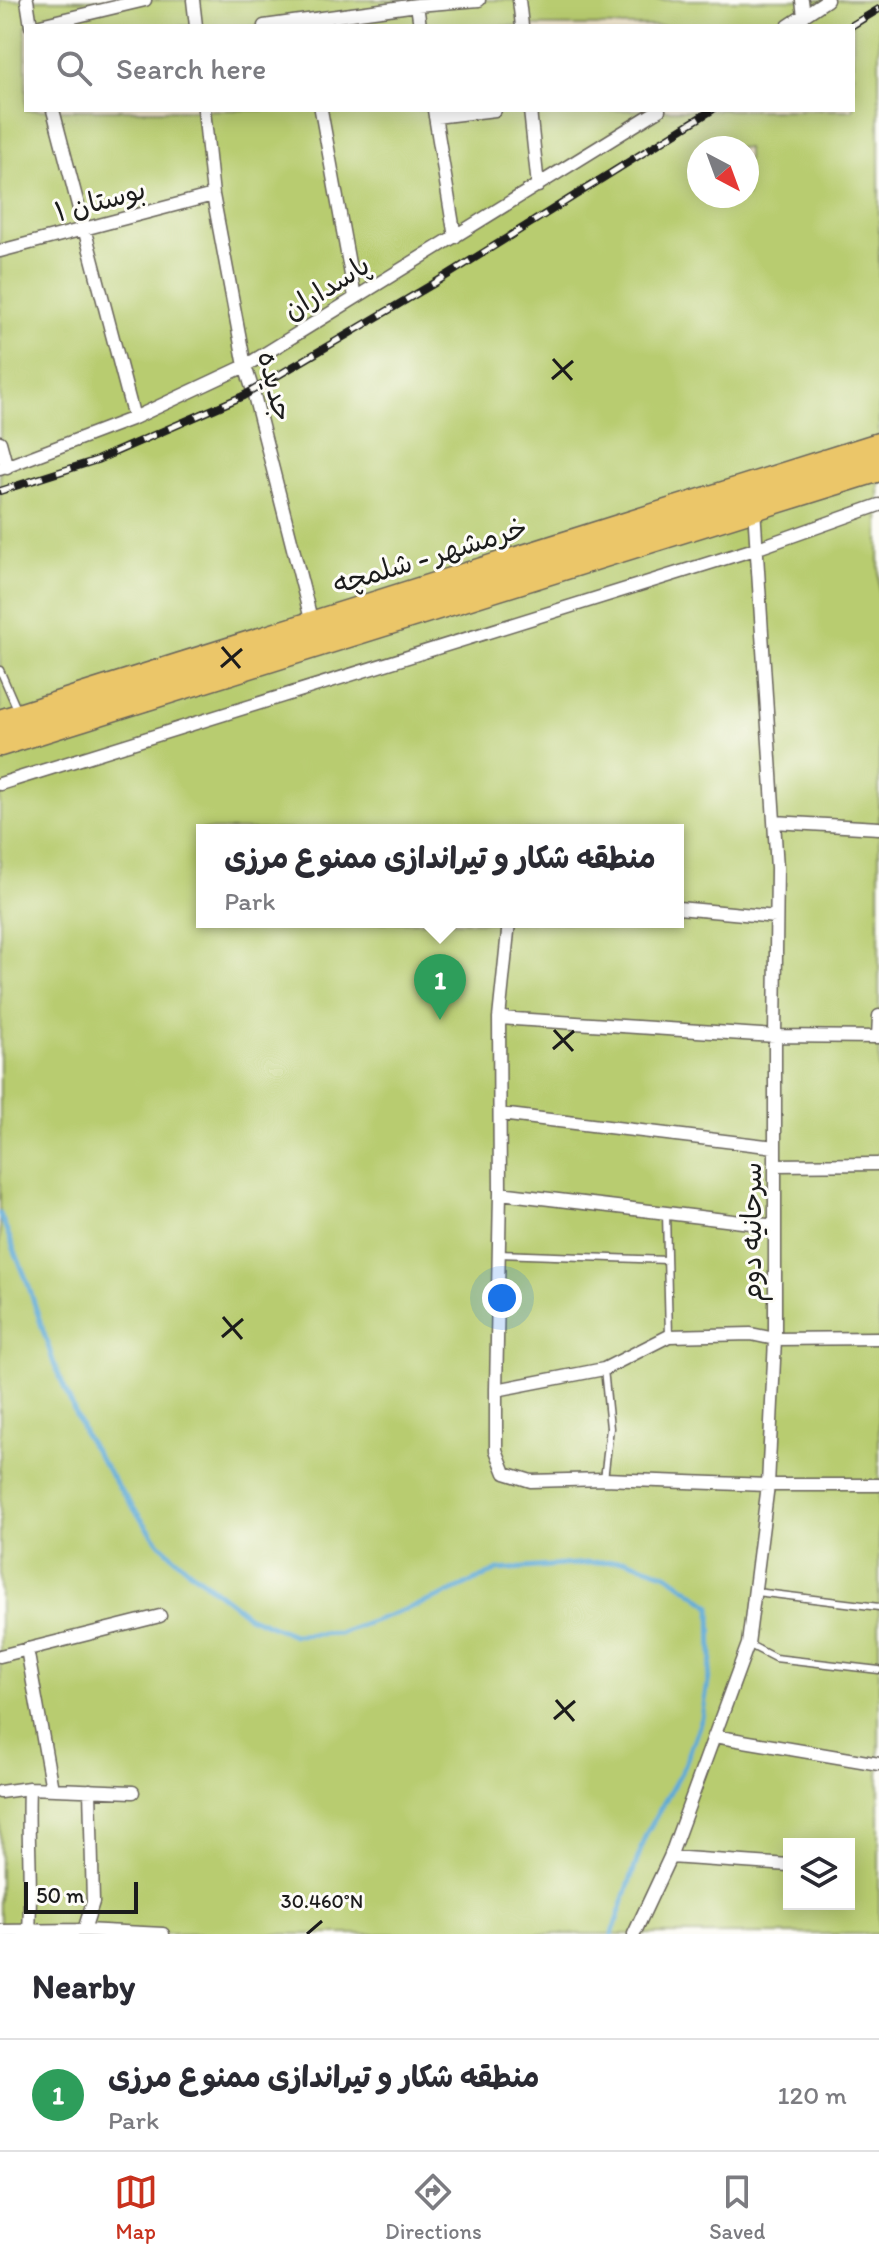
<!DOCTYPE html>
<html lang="en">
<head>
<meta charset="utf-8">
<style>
	body { margin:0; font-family:Itim,"Playpen Sans Arabic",sans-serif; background:#f7f7f7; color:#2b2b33 }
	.controls { position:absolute; right:24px; bottom:24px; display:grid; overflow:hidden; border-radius:0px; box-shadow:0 4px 20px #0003 }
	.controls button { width:72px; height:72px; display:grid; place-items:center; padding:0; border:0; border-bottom:2px solid #e1e1e2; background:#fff; color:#2b2b33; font:40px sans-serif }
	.compass { position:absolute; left:687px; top:136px; width:72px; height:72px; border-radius:50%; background:#fff; box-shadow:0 4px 20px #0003; rotate:139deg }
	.scale { position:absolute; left:24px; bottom:20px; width:114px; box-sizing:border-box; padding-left:8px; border:4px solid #1c1c1c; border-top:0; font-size:22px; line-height:28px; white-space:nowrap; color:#1c1c1c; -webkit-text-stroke:6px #fdfcf7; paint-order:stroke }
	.you { position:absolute; left:502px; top:1298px; width:28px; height:28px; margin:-20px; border:6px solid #fff; border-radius:50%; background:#1a73e8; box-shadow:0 0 0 12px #1a73e833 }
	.badge { display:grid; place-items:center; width:52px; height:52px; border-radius:50%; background:#c8321e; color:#fff; font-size:26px; font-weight:700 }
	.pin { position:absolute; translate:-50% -66px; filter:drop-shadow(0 2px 4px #0008) }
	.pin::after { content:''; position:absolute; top:42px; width:28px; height:24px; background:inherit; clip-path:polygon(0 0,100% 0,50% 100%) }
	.popup { position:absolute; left:196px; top:824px; width:488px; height:104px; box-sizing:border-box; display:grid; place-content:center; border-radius:0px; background:#fff; filter:drop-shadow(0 2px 6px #0005); font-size:26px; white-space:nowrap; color:#7c7c81 }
	.popup b { font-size:30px; color:#2b2b33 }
	.popup::after { content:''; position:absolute; left:50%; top:100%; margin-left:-16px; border:16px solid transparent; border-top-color:#fff }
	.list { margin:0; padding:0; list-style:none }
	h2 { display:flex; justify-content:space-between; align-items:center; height:104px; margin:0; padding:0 32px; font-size:34px }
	h2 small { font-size:26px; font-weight:400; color:#7c7c81 }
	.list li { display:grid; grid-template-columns:52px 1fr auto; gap:24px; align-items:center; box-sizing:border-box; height:112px; padding:0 32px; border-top:2px solid #e1e1e2 }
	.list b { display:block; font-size:30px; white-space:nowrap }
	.list p { margin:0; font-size:26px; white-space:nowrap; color:#7c7c81 }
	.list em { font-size:26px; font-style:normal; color:#7c7c81 }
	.icon { flex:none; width:44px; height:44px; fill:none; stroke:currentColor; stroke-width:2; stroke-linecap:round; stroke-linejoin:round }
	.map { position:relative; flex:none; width:879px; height:1934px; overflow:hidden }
	.search { position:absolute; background:#fff; box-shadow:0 4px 20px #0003; left:24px; right:24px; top:24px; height:88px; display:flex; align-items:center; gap:20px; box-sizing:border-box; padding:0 28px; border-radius:0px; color:#7c7c81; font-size:30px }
	.sheet { height:216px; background:#fff }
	nav { display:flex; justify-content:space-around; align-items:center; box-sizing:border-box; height:112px; border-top:2px solid #e1e1e2; background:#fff; font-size:22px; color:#7c7c81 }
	nav a { display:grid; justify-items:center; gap:4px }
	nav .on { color:#c8321e }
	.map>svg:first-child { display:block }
</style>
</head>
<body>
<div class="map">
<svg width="879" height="1934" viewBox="0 0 879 1934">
	<rect width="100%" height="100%" fill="#fdfcf7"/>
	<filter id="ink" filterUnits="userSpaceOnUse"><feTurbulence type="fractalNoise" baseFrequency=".0125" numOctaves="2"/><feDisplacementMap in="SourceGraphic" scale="16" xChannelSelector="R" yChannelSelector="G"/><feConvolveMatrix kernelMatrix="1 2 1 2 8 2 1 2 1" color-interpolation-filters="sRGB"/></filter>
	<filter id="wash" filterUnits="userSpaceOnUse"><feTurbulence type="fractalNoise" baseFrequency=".006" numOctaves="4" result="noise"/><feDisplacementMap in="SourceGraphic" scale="32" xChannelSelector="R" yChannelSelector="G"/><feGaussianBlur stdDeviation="1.8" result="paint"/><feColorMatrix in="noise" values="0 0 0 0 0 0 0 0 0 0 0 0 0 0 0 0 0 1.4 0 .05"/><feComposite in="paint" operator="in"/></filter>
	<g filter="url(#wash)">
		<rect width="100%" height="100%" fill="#f2e6cd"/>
		<path fill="#b8cc70" stroke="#6a7446" stroke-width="2" fill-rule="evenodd" d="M0,0H879V1934H0ZM26,26H853V110H26ZM699,148H747V196H699ZM202,830H678V922H202ZM789,1844H849V1904H789Z"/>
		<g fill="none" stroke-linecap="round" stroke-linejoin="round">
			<path stroke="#5daad6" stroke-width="5" d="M0,1214L27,1281L54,1364L85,1436L121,1491L159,1543L190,1571L248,1616L293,1635L340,1633L440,1597L498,1570L626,1560L667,1574L711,1606L712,1659L702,1718L684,1767L646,1834L612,1934"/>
		</g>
	</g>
	<g filter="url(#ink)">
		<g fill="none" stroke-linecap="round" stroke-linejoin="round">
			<defs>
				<path id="lane" d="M0,670L17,709
					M666,1213L669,1336
					M499,1254L667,1260
					M604,1369L610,1428L604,1479
					M756,1592L879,1607
					M748,1644L775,1658L879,1670"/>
				<path id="street" d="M27,0L31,26
					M193,0L196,26
					M519,0L522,26
					M802,0L804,16
					M417,5L420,26
					M36,26L145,0
					M264,26L417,5L479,0
					M788,26L827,0
					M53,110L134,418
					M204,110L213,195L245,366L253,391L313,627
					M321,110L355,297
					M434,110L455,237
					M530,110L538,186
					M435,117L495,110
					M0,251L213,195
					M0,442L7,468
					M0,469L134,418L245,366L659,110
					M0,784L758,548L879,505
					M774,822L879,828
					M678,908L776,917
					M509,922L499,1018L500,1193L496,1390V1450L505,1473L531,1481L604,1479L768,1485H879
					M499,1018L775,1036L879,1037
					M878,1037L879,1016
					M500,1114L775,1147
					M775,1165L879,1164
					M500,1193L775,1226
					M496,1390L604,1369L669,1336L751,1334L775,1339L879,1338
					M27,1649L52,1789
					M0,1656L160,1616
					M714,1736L879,1764
					M29,1788C27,1836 32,1883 29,1931
					M0,1792L29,1788L133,1792
					M670,1857L789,1865
					M84,1930L93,1902L90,1790
					M0,1931L84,1930L163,1934
					M634,1934L670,1857L748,1644L768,1485L775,1339V1036L777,868L754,508"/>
				<path id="highway" d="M0,722L879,445
					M0,744L879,469"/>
			</defs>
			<use href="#lane" stroke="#67635a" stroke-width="9"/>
			<use href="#street" stroke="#67635a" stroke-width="15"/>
			<use href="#highway" stroke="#67635a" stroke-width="27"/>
			<use href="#lane" stroke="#fff" stroke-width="6"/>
			<use href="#street" stroke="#fff" stroke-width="12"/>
			<use href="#highway" stroke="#ebc669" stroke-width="24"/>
			<defs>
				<path id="rail" d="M851,26L879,9
					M0,491L97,460L243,396L433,284L712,110"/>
			</defs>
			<use href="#rail" stroke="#1c1c1c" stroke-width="8"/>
			<use href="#rail" stroke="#fdfcf7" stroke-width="5" stroke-dasharray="15" stroke-linecap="butt"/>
		</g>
	</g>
	<path fill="none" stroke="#1c1c1c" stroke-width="3" d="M553,359L572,380M552,379L573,361M222,647L240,668M221,667L242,649M554,1030L573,1051M553,1049L574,1031M223,1317L242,1339M222,1337L243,1319M556,1700L574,1721M554,1719L575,1701M307,1934L322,1921"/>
	<g text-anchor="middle" stroke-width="6" stroke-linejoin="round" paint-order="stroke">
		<g font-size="28" fill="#1c1c1c" stroke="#fdfcf7">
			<text transform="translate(100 200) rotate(-15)" y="10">بوستان ۱</text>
			<text transform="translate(326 287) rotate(-32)" y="10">پاسداران</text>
			<text transform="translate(276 386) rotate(76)" y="10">جدیده</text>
			<text transform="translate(430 555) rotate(-17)" y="10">خرمشهر - شلمچه</text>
			<text transform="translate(751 1232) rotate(-90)" y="10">سرحانیه دوم</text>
		</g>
	</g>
	<g font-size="20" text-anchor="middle" fill="#1c1c1c" stroke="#fdfcf7" stroke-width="6" stroke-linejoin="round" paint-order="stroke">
		<text x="322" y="1908">30.460°N</text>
	</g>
</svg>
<div class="controls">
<button><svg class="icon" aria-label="layers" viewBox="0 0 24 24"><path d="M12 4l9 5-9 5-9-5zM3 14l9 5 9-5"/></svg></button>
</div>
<svg class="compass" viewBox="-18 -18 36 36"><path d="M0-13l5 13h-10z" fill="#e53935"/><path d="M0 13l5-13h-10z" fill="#7c7c81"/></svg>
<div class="scale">50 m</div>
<div class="you"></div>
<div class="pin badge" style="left:440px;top:1020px;background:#2e9e5b">1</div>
<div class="popup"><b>منطقه شکار و تیراندازی ممنوع مرزی</b>Park</div>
<div class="search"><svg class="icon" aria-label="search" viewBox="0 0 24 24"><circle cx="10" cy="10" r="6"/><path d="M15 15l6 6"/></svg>Search here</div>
</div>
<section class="sheet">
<h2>Nearby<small></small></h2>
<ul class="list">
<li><span class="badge" style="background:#2e9e5b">1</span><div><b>منطقه شکار و تیراندازی ممنوع مرزی</b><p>Park</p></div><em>120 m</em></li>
</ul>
</section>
<nav>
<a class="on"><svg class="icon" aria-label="map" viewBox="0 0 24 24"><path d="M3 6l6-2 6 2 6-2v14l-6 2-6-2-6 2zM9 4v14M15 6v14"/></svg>Map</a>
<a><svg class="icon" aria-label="directions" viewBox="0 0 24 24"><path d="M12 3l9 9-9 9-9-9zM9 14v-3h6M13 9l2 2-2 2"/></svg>Directions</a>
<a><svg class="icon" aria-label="saved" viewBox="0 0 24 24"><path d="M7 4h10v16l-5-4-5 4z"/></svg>Saved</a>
</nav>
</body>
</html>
